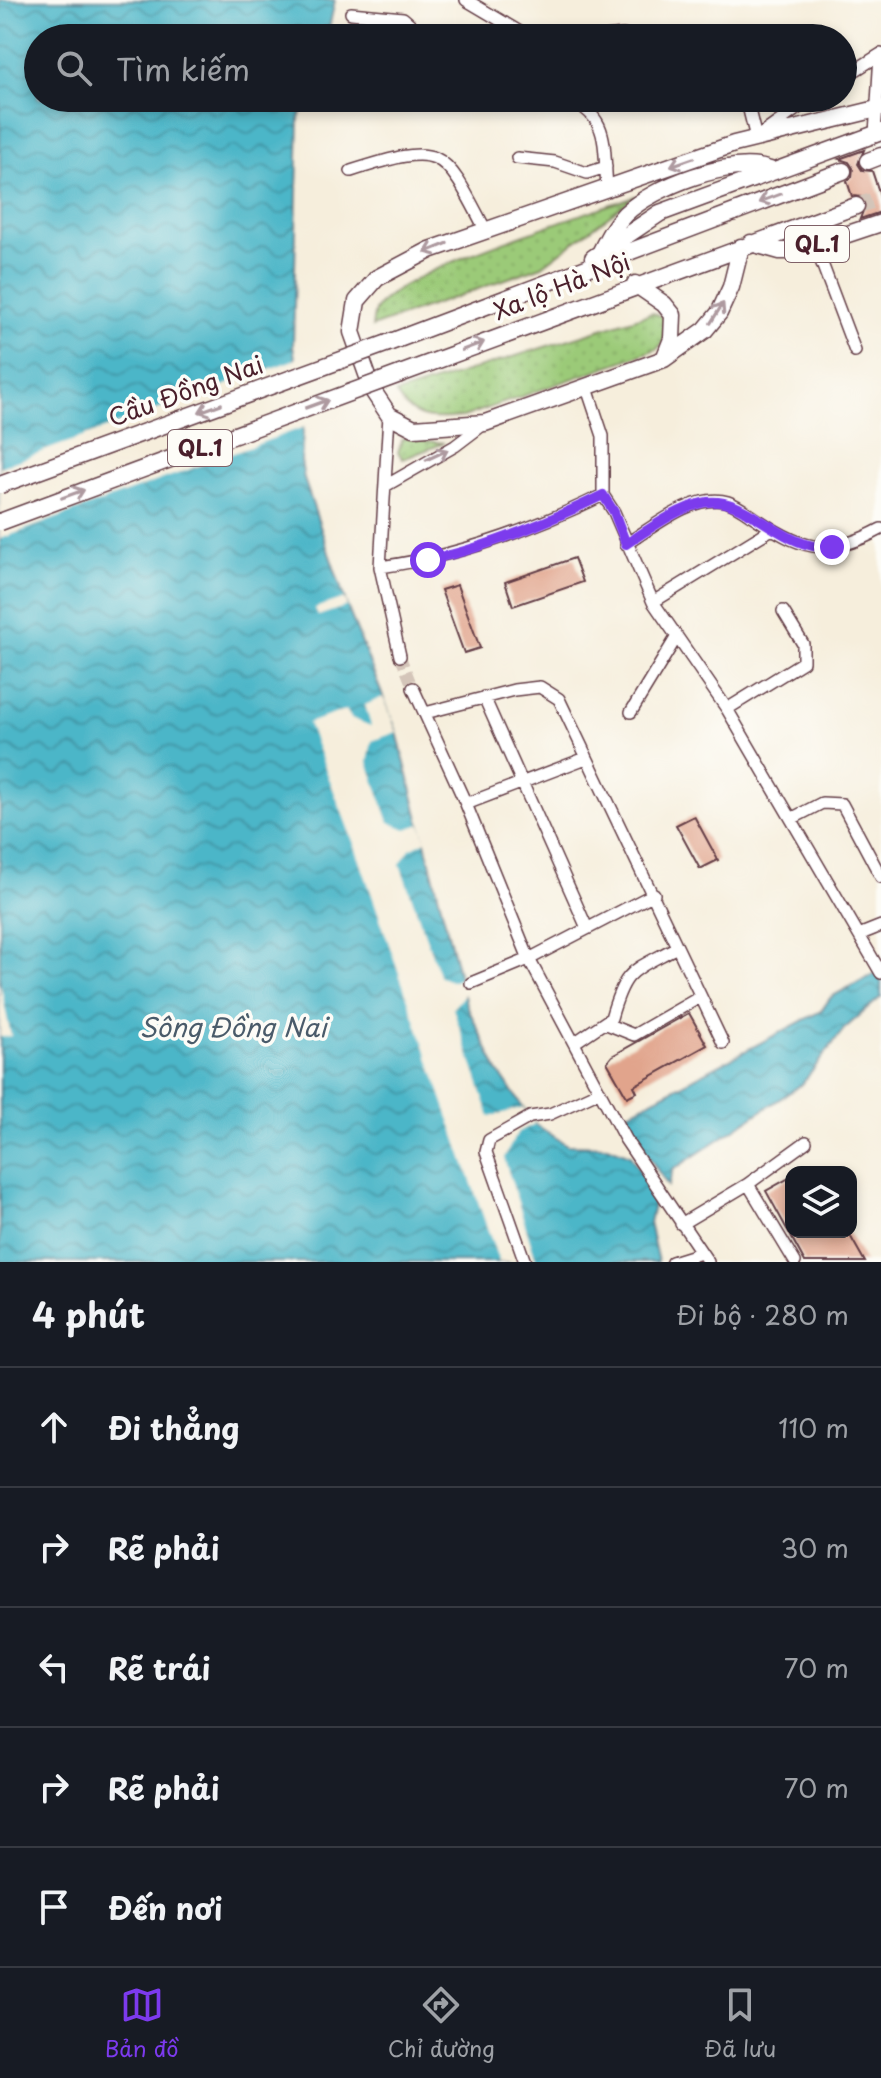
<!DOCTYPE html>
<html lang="vi">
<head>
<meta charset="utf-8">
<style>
	body { margin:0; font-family:"Playpen Sans",sans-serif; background:#20242c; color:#f1f3f6 }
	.controls { position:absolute; right:24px; bottom:24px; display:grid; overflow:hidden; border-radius:16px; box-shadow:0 4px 12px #0003 }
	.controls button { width:72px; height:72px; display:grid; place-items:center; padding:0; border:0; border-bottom:2px solid #363941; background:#171b24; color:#f1f3f6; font:40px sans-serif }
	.stop { position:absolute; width:24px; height:24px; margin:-18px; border:6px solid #7c3aed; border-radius:50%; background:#fff }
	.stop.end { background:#7c3aed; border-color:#fff; box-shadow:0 2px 8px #0008 }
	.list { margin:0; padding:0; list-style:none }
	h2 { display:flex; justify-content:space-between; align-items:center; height:104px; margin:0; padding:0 32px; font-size:34px }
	h2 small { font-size:26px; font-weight:400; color:#9ea1a6 }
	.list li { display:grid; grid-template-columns:52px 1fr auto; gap:24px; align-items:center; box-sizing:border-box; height:120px; padding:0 32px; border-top:2px solid #363941 }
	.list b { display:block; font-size:30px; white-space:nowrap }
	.list em { font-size:26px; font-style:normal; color:#9ea1a6 }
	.icon { flex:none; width:44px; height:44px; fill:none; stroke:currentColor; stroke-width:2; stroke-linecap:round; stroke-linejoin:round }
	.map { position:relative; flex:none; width:881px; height:1262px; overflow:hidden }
	.search { position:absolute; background:#171b24; box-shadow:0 4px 12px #0003; left:24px; right:24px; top:24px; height:88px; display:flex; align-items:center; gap:20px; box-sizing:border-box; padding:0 28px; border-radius:44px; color:#9ea1a6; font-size:30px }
	.sheet { height:704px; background:#171b24 }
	nav { display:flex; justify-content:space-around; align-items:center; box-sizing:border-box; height:112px; border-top:2px solid #363941; background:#171b24; font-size:22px; color:#9ea1a6 }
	nav a { display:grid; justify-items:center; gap:4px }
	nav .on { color:#7c3aed }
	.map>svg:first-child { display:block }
</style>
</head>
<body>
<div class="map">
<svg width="881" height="1262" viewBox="0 0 881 1262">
	<defs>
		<pattern id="grass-dots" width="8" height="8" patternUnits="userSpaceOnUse" patternTransform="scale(2)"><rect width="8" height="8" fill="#9bca78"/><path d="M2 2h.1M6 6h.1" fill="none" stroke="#87ad68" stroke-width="1.8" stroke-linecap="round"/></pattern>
		<pattern id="water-waves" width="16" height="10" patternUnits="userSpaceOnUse" patternTransform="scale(2)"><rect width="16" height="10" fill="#4bb6c8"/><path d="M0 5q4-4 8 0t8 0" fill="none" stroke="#4093a3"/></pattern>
	</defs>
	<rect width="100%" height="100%" fill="#fdfcf7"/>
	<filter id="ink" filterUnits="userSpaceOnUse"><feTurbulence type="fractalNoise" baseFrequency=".0125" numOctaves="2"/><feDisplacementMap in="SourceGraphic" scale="16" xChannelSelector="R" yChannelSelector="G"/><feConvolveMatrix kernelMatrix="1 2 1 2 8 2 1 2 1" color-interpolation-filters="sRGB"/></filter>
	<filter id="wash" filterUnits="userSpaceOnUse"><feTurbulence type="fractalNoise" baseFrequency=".006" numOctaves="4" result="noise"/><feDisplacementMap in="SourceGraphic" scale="32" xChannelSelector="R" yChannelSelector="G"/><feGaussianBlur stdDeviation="1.8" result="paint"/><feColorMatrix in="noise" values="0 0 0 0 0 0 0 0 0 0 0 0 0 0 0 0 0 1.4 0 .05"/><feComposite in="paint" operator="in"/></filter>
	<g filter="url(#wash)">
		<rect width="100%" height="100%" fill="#f6eedc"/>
		<path fill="url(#grass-dots)" stroke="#727452" stroke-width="2" d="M635,196L542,266L372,327C373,321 373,314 376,309C399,270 586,214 635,196Z
			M652,313L662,316L666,323L664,342L657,349L463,417C433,420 412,421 396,394Z
			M403,438L444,443L403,459L398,452Z"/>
		<path fill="url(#water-waves)" stroke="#4a6a7a" stroke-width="2" d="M0,0H335L327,38H38V98H306L299,119L293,345L304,417L301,461L304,479L347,606L397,732L466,1004L498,1071L535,1124L567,1145L608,1146L630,1155L655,1196L649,1223L658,1262H0Z
			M881,970V997L844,1029L802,1084L673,1170L668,1186L622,1116L821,1011L831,997Z"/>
		<path fill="#f6eedc" d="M299,358L307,426L0,539V467Z
			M344,598L347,606L318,616L315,608Z
			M383,697L397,732L372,741L368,762L389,822L406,829L421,824L426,841L410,849L400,864L440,977L451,981L462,977L467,991L453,1008L490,1117L523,1107L535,1124L518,1132L504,1158L537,1262H499L356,849L308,723L346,710L351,718L371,726L365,705Z
			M0,983L11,1036L0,1037Z"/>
		<g id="blocks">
			<path fill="#e1a48c" d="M864,150L858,164L862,170L872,171L881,198V212L860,219L866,203L862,197L852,196L847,181L852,177L853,168L849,162L839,159Z
				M574,558L583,582L513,606L505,582Z
				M457,585L480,648L464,653L441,590Z
				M694,816L718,860L700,869L676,825Z
				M689,1013L707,1045L634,1086L637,1092L627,1097L607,1062L612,1056Z
				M791,1177V1232H848L865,1262H805L766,1191Z"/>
		</g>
	</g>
	<g filter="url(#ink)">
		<use href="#blocks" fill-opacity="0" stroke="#643e46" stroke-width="2"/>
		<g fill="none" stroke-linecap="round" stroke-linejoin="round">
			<path stroke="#d4c5b9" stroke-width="11" stroke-dasharray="11 5.5" stroke-linecap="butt" d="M400,656L413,688"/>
			<path stroke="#d4c5b9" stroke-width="16" stroke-dasharray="16 8" stroke-linecap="butt" d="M856,206L881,198"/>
			<defs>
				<path id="minor" d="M466,0L530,38
					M351,13L403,18L426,38
					M598,38L623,35L635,38
					M843,78L881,54
					M564,98C611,115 603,144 607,187
					M746,98L756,138L812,98
					M875,134L880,55
					M517,158L555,162L587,173L606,167
					M351,171C440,143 442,145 485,229
					M815,245L855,351
					M587,388L603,436V495L614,512L653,602L727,709L881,973
					M389,415L380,567L400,656
					M387,485L455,446L484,424
					M626,544C652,528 694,492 728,502C738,505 750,515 760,521C806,552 831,556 881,529
					M380,567C459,556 532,530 603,495
					M653,602L772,529
					M413,688L466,804L529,959L625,1139L708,1262
					M484,697L587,928
					M727,709L803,662V644L783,611
					M631,712L676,638
					M425,713L514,690L540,687L559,699L723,1043
					M466,804L586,758
					M793,818L822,803L842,804L881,877
					M861,934L881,926
					M471,983L529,959L654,894
					M604,1023L634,1035L700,997
					M574,1043L611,1018C625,969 631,972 675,948
					M748,1184L806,1142
					M681,1224L748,1184L795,1262
					M525,1262L486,1152L489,1140L530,1117L550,1114L600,1091
					M672,1262L701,1253"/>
				<path id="highway" d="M868,161L881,156
					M751,243L780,251H797L881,223
					M741,247L731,287L719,313L705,330L664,359L485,423L414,428L389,415L373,391L352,332L357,301L377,278L430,250L734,144L881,108
					M601,251C608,237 614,225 625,214C653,187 732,156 770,170
					M593,258L660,213L881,132
					M635,284L664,304L673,315L672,339L664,359
					M388,343L843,171
					M400,374L856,206"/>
			</defs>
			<use href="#minor" stroke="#643e46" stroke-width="14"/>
			<use href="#highway" stroke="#643e46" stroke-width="19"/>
			<use href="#minor" stroke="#fff" stroke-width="11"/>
			<use href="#highway" stroke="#fff" stroke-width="16"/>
			<defs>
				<path id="highway-bridge" d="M0,485L388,343
					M0,522L400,374"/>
			</defs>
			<use href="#highway-bridge" stroke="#643e46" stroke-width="19" stroke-linecap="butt"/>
			<use href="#highway-bridge" stroke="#fff" stroke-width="16"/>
		</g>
		<defs><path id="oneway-shaft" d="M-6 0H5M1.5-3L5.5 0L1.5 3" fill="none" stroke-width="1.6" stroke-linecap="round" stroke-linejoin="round" transform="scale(2)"/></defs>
		<g stroke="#ae9aa0">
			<use href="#oneway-shaft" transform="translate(682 162) rotate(161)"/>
			<use href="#oneway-shaft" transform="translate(770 198) rotate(159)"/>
			<use href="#oneway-shaft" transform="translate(436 248) rotate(158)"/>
			<use href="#oneway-shaft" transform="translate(717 313) rotate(-58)"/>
			<use href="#oneway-shaft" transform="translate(473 346) rotate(-21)"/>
			<use href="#oneway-shaft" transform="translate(317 404) rotate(-20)"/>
			<use href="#oneway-shaft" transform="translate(210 408) rotate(160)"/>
			<use href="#oneway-shaft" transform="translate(437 455) rotate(-25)"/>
			<use href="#oneway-shaft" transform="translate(73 494) rotate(-20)"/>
		</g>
	</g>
	<g fill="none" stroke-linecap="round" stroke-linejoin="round" filter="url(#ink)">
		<path stroke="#7c3aed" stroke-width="10" d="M428,560C488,548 548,522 603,495L614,512L626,544C650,529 674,510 702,503C747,492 781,552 832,547"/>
	</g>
	<g text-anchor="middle" stroke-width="7" stroke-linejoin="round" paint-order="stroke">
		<g fill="#fdfcf7" stroke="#806168" stroke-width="2">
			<rect x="785" y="226" width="64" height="36" rx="6"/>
			<rect x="168" y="430" width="64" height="36" rx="6"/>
		</g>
		<g font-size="22" font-weight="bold" fill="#4a1f2b">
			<text x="817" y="252">QL.1</text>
			<text x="200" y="456">QL.1</text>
		</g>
		<g font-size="24" fill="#4a1f2b" stroke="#fdfcf7">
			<text transform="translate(562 287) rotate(-21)" y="8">Xa lộ Hà Nội</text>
			<text transform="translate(186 392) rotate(-20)" y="8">Cầu Đồng Nai</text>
		</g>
		<g font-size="26" font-style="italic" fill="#4a5b6a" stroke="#fdfcf7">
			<text x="233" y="1037">Sông Đồng Nai</text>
		</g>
	</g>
</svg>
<div class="controls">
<button><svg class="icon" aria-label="layers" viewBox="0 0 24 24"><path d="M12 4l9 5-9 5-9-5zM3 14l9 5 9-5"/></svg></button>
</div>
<div class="stop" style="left:428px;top:560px"></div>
<div class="stop end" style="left:832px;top:547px"></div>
<div class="search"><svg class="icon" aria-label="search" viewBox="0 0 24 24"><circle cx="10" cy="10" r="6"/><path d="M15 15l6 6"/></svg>Tìm kiếm</div>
</div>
<section class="sheet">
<h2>4 phút<small>Đi bộ · 280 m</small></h2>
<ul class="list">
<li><svg class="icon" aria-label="ahead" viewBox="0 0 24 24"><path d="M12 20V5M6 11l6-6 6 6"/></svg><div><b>Đi thẳng</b></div><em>110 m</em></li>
<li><svg class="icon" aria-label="right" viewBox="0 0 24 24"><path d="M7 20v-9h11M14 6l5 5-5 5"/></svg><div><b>Rẽ phải</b></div><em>30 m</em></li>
<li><svg class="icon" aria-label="left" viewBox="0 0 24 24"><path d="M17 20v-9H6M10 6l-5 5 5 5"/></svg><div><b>Rẽ trái</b></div><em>70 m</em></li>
<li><svg class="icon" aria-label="right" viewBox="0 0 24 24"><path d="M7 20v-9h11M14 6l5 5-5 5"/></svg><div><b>Rẽ phải</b></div><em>70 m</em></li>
<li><svg class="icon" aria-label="arrive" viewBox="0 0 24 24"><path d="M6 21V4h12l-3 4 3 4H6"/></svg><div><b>Đến nơi</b></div></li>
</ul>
</section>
<nav>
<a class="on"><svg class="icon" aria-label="map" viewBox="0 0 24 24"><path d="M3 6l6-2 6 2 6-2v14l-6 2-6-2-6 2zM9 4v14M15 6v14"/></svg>Bản đồ</a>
<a><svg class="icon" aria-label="directions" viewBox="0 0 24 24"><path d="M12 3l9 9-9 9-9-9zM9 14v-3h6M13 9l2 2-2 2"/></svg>Chỉ đường</a>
<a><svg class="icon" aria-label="saved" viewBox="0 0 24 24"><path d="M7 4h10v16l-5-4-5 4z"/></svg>Đã lưu</a>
</nav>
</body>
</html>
